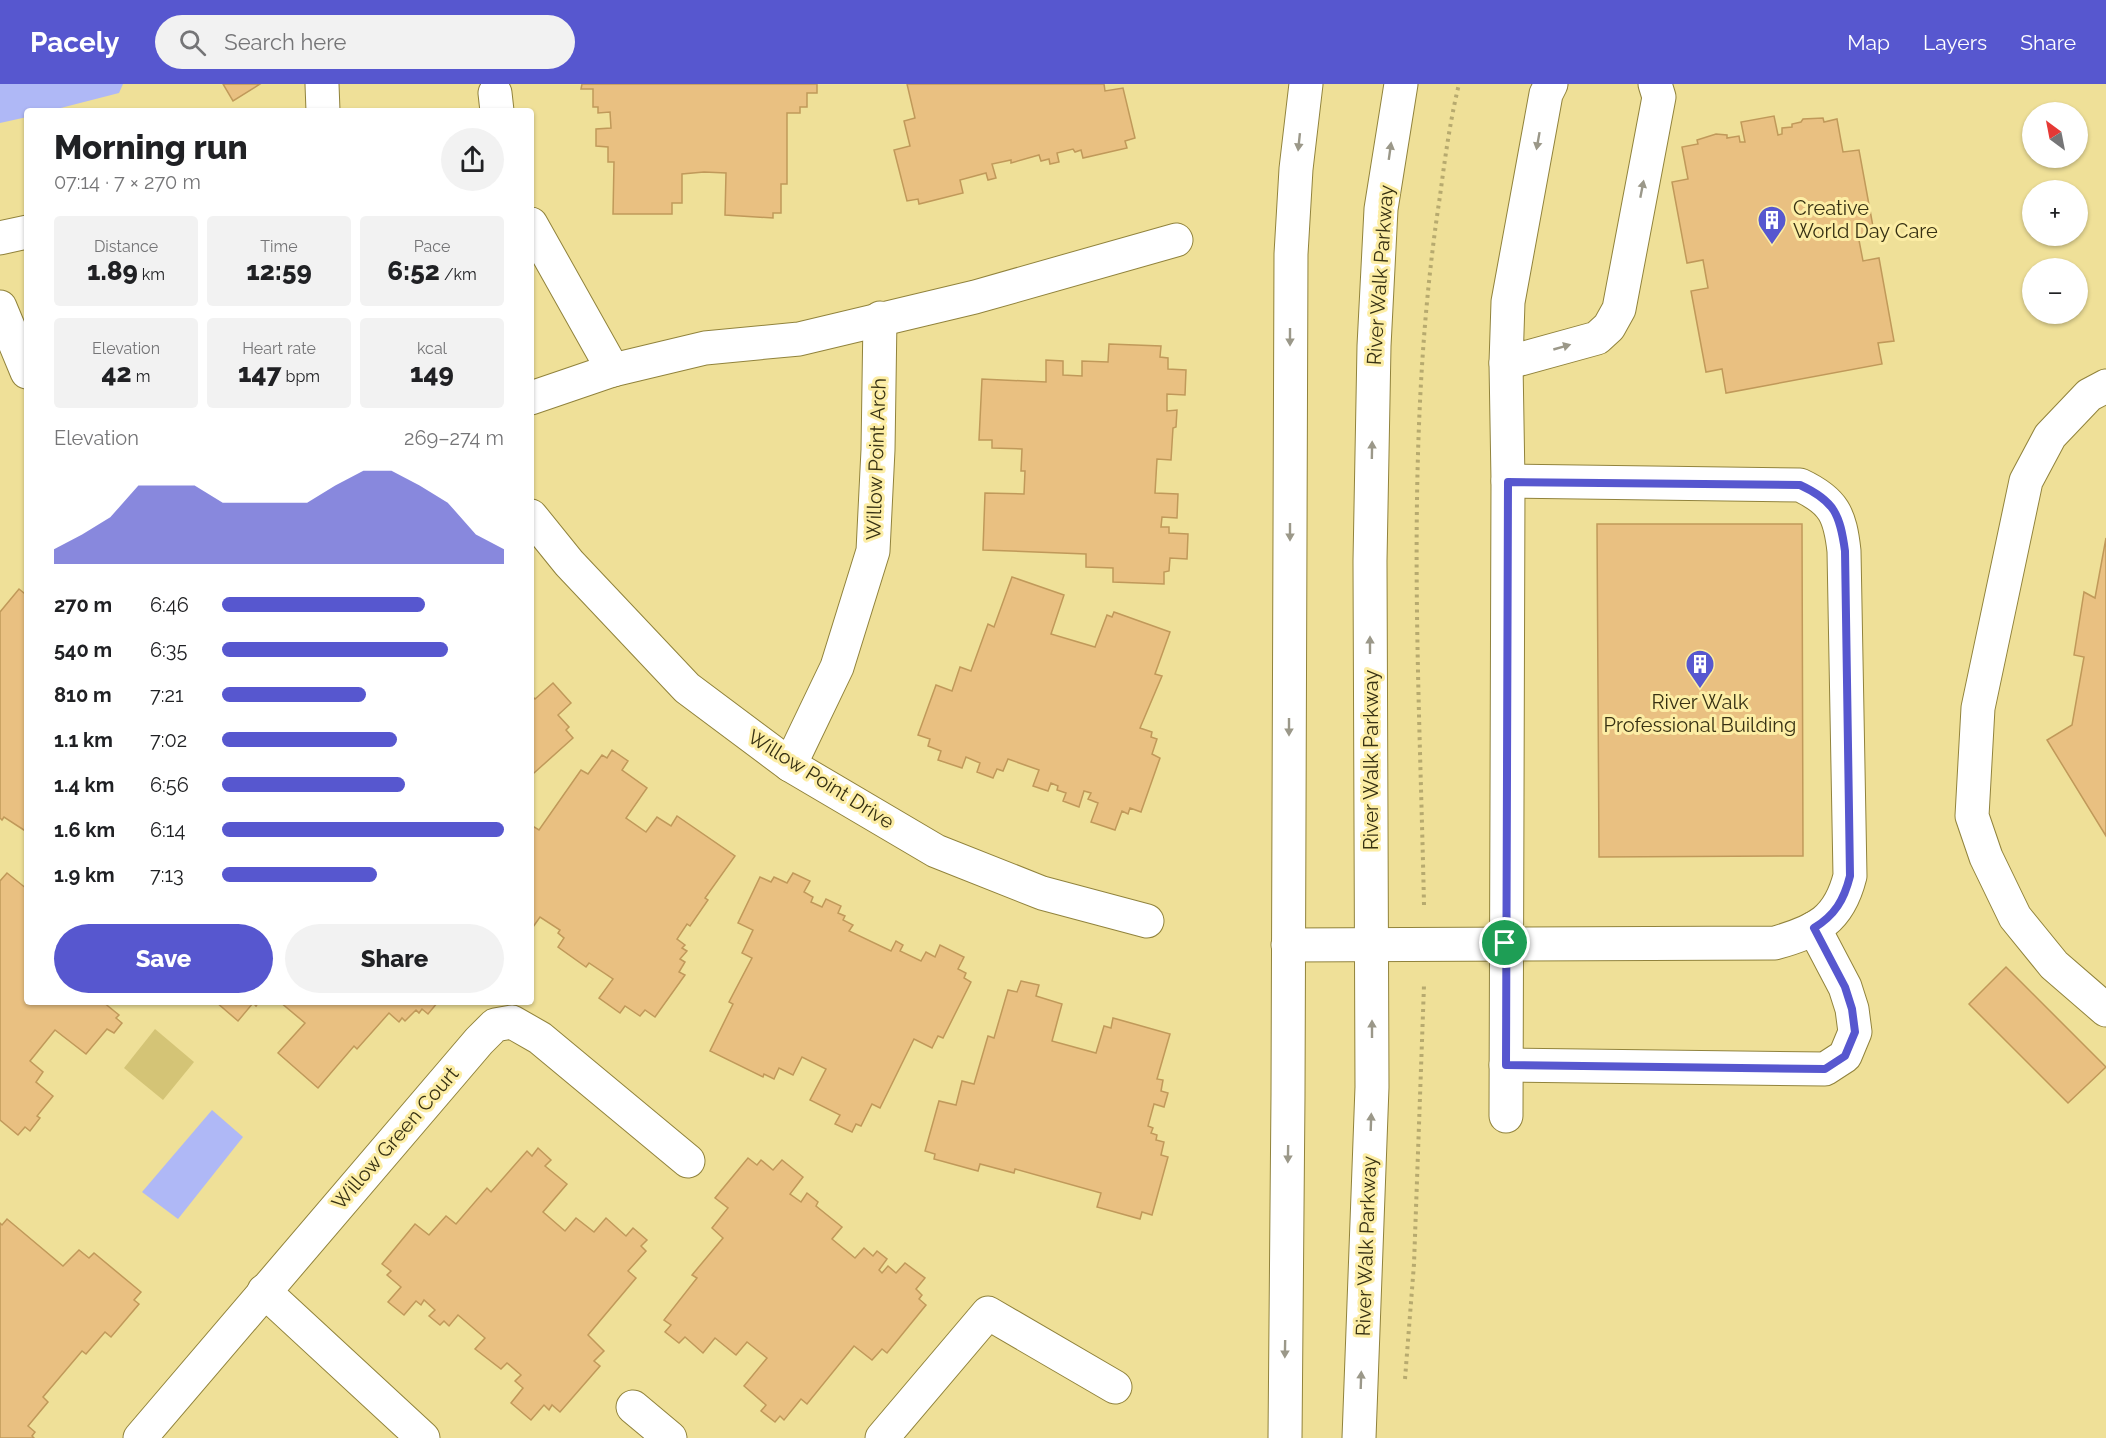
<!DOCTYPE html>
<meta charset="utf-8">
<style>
:root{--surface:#fff;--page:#f2f2f2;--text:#202124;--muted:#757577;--accent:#5757cf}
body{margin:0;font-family:Raleway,sans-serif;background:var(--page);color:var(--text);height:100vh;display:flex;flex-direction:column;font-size:22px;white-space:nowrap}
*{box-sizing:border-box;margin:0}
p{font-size:20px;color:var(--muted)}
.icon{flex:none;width:33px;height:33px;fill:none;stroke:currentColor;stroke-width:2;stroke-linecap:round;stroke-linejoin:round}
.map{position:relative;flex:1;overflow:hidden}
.side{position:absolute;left:24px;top:24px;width:510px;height:897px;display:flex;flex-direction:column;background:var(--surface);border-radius:6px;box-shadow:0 2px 4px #0004}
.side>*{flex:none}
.needle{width:39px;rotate:328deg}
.fabs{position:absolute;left:2022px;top:18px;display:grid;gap:12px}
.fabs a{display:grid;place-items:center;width:66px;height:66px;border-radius:50%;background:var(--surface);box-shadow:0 2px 4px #0004;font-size:30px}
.pin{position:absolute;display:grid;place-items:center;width:51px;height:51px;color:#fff;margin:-26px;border:3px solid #fff;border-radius:50%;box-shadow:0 2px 6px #0007}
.round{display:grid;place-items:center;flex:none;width:63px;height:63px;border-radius:32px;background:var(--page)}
.overview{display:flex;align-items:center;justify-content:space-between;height:102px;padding:0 30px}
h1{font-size:33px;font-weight:800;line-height:45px}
.figures{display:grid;grid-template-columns:repeat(3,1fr);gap:9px;height:102px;padding:6px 30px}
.figures div{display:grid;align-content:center;border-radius:6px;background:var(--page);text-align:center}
.figures b{font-size:26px;font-weight:800}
.figures small{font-size:16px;font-weight:400}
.figures p{font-size:16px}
.chart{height:168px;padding:12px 30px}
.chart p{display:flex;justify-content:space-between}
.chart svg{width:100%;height:108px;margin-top:6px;fill:var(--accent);opacity:.7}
.primary-button{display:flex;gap:12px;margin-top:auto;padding:12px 30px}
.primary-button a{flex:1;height:69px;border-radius:36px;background:var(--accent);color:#fff;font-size:24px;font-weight:800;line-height:69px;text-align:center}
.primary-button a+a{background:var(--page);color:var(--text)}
ul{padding:0 30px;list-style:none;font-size:20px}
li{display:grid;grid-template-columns:96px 72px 1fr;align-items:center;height:45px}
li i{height:15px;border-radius:8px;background:var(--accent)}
header{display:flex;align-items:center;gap:36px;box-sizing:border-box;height:84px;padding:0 30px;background:var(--accent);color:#fff}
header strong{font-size:28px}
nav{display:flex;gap:33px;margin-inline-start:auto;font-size:21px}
.search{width:420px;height:54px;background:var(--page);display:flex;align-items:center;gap:15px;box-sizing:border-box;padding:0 21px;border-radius:33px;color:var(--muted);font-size:22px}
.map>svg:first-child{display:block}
.green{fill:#d4c476}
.water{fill:#afb8f6}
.building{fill:#e9c081;stroke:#c0995a;stroke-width:1.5}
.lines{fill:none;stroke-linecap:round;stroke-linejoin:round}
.minor-casing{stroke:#91833c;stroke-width:35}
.path{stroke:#b7aa6f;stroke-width:4;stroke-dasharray:3 4.5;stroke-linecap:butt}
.minor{stroke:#fff;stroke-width:33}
.oneway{fill:#9b9889}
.route-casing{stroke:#fff;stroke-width:12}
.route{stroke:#5757cf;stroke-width:8}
.labels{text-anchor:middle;stroke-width:6;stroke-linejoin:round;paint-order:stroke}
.poi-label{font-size:20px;fill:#373113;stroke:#fceda5;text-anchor:start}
.street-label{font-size:20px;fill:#373113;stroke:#fceda5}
</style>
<header>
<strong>Pacely</strong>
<div class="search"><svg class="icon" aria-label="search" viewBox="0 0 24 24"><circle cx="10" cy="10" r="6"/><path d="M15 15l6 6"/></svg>Search here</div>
<nav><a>Map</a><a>Layers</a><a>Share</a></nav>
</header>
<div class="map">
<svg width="2106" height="1354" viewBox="0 0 2106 1354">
<rect width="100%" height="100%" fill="#efe098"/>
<path class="green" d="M155,945L194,978L163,1016L124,984Z"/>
<g class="water">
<path d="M0,0H123L119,9L49,27H27V33L0,39Z"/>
<path d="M212,1026L243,1053L178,1135L142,1108Z"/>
</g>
<g class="building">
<path d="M223,0H260L233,17Z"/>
<path d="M582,0H817V9H807V23H800V29H787V100H781V129H773V134L725,131L726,89L704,88L682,90V119H672V130H613L614,78H608V63L596,62V45L611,44L610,28L598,29V23H593V5H581Z"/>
<path d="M907,0H1104L1105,7L1123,4L1135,54L1125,57L1127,64L1083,74L1081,66L1075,68L1073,65L1057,69L1059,78L1050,80L1049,75L1041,77L1039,71L1011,79V76L992,80L996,94L988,96L986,89L960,96L963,109L919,120L918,115L907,117L894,66L910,62L904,37L915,34Z"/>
<path d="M1774,32L1778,51L1782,50V44L1792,43V40L1801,38L1803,35L1823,34L1824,38L1837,35L1843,68L1859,66L1874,148L1858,151L1863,177L1879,174L1894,257L1878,259L1882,280L1726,309L1722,285L1706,288L1691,207L1708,204L1703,176L1687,179L1672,98L1688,95L1682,63L1698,60L1697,56L1716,50L1727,51V54L1739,52L1740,58H1745L1741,38Z"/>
<path d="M1109,260L1161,262L1160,273L1168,274V285L1186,286L1185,311L1167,310V327L1177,326L1176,343L1173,344L1171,376L1157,375L1155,409L1178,410L1177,434L1162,433L1161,443H1169V449L1188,450L1187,475L1170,474L1169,487L1164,488V500L1113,498V484L1086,483V470L983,466L985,409L1024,410L1025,387H1021L1022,365L992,364V356H979L982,295L1046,298V276L1063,277V291L1082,292V277L1108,278Z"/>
<path d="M1597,440H1802L1803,772L1599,773Z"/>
<path d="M2106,454V752L2047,656L2072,641L2084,573L2074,571L2084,508L2095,514Z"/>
<path d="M1012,493L1064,511L1051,550L1095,563L1107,531L1112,533L1114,528L1170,548L1155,590L1162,592L1140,644L1152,648L1151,653L1157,655L1152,670L1160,674L1141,728L1130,724L1128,730L1122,727L1115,746L1091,738L1098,719L1088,715L1091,709L1084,707L1079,723L1063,717L1066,709L1057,706L1058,702L1051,699L1048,707L1033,702L1039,686L1008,675L1003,687L997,685L993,694L977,688L980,679L966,673L962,684L938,676L941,667L928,662L930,655L918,651L936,601L952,607L960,583L971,587L988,540L994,543Z"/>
<path d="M19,505L24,509L27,506V748L4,733L2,736L0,734V528Z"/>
<path d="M553,599L571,619L558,631L569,643L566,646L573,654L534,689L531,685V611L535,615Z"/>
<path d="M612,666L628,677L622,686L647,704L626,734L646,748L657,733L671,742L677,732L735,772L705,814L708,816L690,842L687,840L677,855L685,861L682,864L687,867L680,875L685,878L679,888L685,891L655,933L645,926L640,932L625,922L620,929L599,914L613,895L589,879L586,883L558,863L564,854L558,849L560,846L540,833L533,843L531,842V741L539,746L581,686L588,690L602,671L607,674Z"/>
<path d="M7,789L27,805V918H103L119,931L116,934L122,939L114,949L107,945L86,970L55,946L30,977L43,988L36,998L53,1012L37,1032L40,1034L30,1047L25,1043L18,1051L0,1036V797Z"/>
<path d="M793,789L810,797L804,808L813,813L811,818L822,823L826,815L841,822L838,829L845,832L843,836L853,841L849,847L891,867L896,857L903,861L900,867L921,877L926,868L935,873L940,861L964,873L958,885L966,889L964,894L971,898L943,954L938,952L932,964L914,955L880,1024L872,1020L861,1042L856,1040L852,1048L835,1040L840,1031L810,1016L826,985L802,973L793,991L779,984L774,995L764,990L763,993L710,967L733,920L729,918L752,874L742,869L753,846L738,839L760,793L771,798L774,793L787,799Z"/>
<path d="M2006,883L2106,983L2068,1019L1969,920Z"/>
<path d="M1021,897L1039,901L1036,912L1062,920L1052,957L1096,969L1104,942L1111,944L1113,934L1170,950L1157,995L1163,996L1161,1007L1168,1009L1164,1023L1154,1020L1148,1042L1153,1044L1151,1049L1157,1051L1156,1056L1164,1058L1161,1071L1168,1073L1152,1131L1142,1128L1140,1135L1097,1123L1101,1109L1015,1085L1014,1089L980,1080L978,1087L934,1075L935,1070L925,1067L939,1017L956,1021L962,997L974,1000L988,952L994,954L1008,906L1017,908Z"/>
<path d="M216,918H259L256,922L253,919L238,937Z"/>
<path d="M280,918H438L428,930L422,925L419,929L416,926L405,937L402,934L399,938L389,929L357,965L354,962L318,1004L278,969L305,939Z"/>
<path d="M538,1064L551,1076L545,1082L567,1100L543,1128L565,1147L576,1134L594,1148L606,1134L626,1152L633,1144L647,1156L641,1162L646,1167L628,1187L636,1194L588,1251L604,1267L594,1277L600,1282L560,1328L552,1321L549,1326L544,1321L531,1336L511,1319L523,1304L515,1297L521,1291L507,1279L501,1285L475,1265L485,1254L458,1231L449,1242L444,1237L440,1241L429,1232L435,1226L424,1216L421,1221L416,1217L404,1231L388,1218L401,1203L387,1191L391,1187L382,1180L415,1140L429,1151L446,1132L456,1140L487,1104L491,1108L527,1067L532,1072Z"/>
<path d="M748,1074L757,1081L761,1076L773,1086L782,1076L803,1093L790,1110L801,1118L807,1109L818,1118L816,1122L842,1143L832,1155L855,1174L864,1164L873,1172L877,1167L887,1175L879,1186L882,1189L888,1182L896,1189L905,1179L925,1194L916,1205L922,1211L919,1215L926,1221L887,1269L882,1265L872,1276L854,1262L807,1320L801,1315L784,1336L780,1332L775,1338L761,1327L766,1321L744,1302L767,1274L747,1258L736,1271L715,1254L703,1269L685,1253L679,1259L665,1248L671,1241L664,1236L697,1194L692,1191L723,1154L712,1144L728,1124L715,1114Z"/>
<path d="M7,1135L63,1182L79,1166L89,1174L94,1169L141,1208L134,1216L139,1220L111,1253L105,1248L86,1270L82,1267L43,1313L48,1318L28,1342L35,1348L32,1352L34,1354H0V1139L2,1141Z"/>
</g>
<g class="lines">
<g class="minor-casing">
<g id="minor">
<path d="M322,0L323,27"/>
<path d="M495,9L497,27"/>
<path d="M531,140L613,286"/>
<path d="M0,154L27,148"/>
<path d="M0,223L27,288"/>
<path d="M1506,279L1597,254L1609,243L1619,225L1659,13L1655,0"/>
<path d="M2106,302L2089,311L2050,352L2026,397L1978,624L1972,732L1986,773L2015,833L2054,881L2106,926"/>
<path d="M531,314L613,286L705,264L799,255L975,213L1176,156"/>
<path d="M531,432L569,479L687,604L790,681L936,767L1042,809L1147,837"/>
<path d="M790,681L837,583L873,467L878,366L880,234"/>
<path d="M1288,861L1775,859C1817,847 1839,836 1850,792L1844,467C1840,431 1834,417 1800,401L1508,397"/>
<path d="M1506,981L1825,985L1845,972L1855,948L1852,925L1845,903L1814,844"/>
<path d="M1506,1032L1508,397L1506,279L1508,218L1546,10L1551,0"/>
<path d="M264,1207L423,1354"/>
<path d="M633,1323L670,1354"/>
<path d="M140,1354L479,957L495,941L512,938L540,954L688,1077"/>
<path d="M882,1354L988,1229L1115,1303"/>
<path d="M1285,1354L1288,1011L1291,170L1296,85L1306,0"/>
<path d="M1359,1354L1372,1003L1370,477L1374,262L1381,125L1401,0"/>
</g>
</g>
<g class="path">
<path d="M1424,821C1419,585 1404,346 1440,112C1445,74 1450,37 1459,0"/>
<path d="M1405,1295L1414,1180L1424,901"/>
</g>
<use href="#minor" class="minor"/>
</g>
<defs><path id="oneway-solid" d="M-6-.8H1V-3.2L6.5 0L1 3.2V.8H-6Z" transform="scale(1.5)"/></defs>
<g class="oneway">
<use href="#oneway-solid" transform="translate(1538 57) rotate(100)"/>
<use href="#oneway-solid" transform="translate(1299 58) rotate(96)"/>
<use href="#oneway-solid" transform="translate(1390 67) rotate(-82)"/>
<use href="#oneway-solid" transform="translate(1642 105) rotate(-79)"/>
<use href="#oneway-solid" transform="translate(1290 253) rotate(90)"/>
<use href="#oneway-solid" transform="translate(1562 263) rotate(-16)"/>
<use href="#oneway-solid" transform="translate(1372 366) rotate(-89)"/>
<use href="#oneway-solid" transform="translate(1290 448) rotate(90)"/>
<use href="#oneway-solid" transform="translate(1370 561) rotate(-90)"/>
<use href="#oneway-solid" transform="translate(1289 643) rotate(90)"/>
<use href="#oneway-solid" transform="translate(1372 945) rotate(-90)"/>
<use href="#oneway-solid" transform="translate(1371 1038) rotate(-88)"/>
<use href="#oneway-solid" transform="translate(1288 1070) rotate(91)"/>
<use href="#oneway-solid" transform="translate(1285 1265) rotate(91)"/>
<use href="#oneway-solid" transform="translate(1361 1296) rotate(-88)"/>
</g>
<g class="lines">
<g class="route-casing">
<path id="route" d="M1508,398L1800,401C1835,417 1840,431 1845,467L1850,792C1844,816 1835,831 1814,844L1845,903L1852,925L1855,948L1845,972L1825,985L1506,981Z"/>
</g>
<use href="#route" class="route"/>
</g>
<defs>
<g id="building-pin" transform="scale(1.5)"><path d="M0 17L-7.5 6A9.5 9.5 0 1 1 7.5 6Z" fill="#5757cf" stroke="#fceda5"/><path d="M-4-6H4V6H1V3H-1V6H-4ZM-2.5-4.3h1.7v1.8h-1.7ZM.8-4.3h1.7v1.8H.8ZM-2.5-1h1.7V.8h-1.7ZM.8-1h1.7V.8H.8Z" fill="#fff"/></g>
</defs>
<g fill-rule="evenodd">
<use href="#building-pin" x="1772" y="136"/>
<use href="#building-pin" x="1700" y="580"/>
</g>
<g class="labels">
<g class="poi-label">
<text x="1793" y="131">Creative<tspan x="1793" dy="23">World Day Care</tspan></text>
<text x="1700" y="625" text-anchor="middle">River Walk<tspan x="1700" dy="23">Professional Building</tspan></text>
</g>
<g class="street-label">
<text transform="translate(1380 191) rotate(-86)" y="7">River Walk Parkway</text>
<text transform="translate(876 375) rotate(-88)" y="7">Willow Point Arch</text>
<text transform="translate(1371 676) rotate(-90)" y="7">River Walk Parkway</text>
<text transform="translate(821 695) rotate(32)" y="7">Willow Point Drive</text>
<text transform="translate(395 1054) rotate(-49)" y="7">Willow Green Court</text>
<text transform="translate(1366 1162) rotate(-88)" y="7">River Walk Parkway</text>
</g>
</g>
</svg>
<div class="fabs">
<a><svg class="needle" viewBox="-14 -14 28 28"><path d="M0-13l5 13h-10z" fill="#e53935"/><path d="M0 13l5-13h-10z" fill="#757577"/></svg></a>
<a>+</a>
<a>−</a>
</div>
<div class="pin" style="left:1505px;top:859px;background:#1e9e55"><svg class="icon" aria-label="arrive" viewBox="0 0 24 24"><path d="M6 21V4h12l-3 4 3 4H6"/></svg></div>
<section class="side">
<div class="overview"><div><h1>Morning run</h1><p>07:14 · 7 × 270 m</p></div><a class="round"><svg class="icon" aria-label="share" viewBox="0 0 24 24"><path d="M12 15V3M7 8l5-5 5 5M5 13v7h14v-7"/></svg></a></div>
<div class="figures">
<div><p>Distance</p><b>1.89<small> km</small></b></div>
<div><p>Time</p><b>12:59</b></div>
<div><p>Pace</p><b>6:52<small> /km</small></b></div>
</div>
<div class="figures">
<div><p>Elevation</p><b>42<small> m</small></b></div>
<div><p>Heart rate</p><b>147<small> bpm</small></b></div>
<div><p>kcal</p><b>149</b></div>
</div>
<div class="chart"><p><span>Elevation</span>269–274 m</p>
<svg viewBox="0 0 160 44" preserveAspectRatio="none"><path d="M0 44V38L10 32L20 25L30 12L40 12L50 12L60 19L70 19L80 19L90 19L100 12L110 6L120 6L130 12L140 19L150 32L160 38V44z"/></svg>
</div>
<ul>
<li><b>270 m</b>6:46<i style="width:72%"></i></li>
<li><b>540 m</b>6:35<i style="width:80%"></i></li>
<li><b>810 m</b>7:21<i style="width:51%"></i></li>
<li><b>1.1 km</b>7:02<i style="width:62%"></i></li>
<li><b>1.4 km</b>6:56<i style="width:65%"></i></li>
<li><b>1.6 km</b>6:14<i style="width:100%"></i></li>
<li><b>1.9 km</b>7:13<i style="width:55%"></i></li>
</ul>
<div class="primary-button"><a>Save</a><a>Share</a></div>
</section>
</div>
